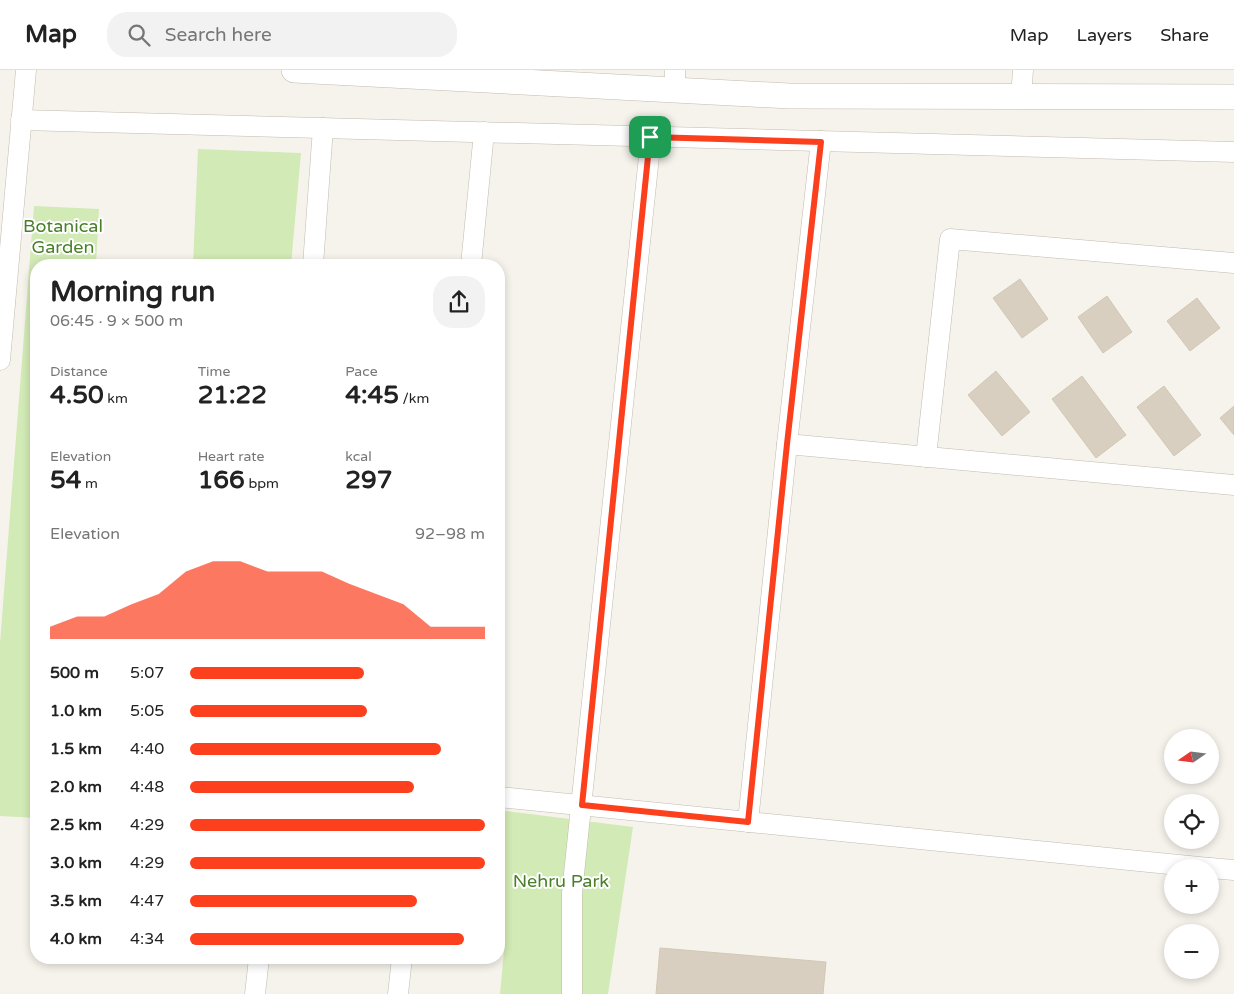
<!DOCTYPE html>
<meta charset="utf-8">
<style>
:root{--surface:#fff;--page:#f2f2f2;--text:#222;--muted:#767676;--line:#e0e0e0;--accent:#fc3f1d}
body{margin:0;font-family:"Varela Round",sans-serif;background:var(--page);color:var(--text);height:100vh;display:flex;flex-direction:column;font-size:19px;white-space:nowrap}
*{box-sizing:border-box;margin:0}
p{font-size:16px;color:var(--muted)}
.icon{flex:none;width:28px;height:28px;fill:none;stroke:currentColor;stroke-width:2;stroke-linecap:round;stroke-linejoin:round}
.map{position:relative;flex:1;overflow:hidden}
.drawer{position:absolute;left:30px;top:189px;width:475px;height:705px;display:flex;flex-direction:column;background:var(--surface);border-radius:20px;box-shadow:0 2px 8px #0003}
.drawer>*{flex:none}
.needle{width:32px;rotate:256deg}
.tools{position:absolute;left:1164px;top:659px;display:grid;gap:10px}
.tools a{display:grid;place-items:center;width:55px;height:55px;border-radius:50%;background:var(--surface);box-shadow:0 2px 8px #0003;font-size:25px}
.pin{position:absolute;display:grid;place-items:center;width:42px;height:42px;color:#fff;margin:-21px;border-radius:10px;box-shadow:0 2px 8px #0006}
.round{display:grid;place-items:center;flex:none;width:52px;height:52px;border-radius:20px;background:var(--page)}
.summary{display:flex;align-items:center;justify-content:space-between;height:85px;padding:0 20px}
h1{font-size:28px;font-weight:800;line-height:38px}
.stats{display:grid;grid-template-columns:repeat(3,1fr);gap:8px;height:85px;padding:5px 20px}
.stats div{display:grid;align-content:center}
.stats b{font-size:25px;font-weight:800}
.stats small{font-size:14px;font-weight:400}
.stats p{font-size:14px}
.chart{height:140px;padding:10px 20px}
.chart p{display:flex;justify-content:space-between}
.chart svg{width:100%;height:90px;margin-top:5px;fill:var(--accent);opacity:.7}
ul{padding:0 20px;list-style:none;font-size:16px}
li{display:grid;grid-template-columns:80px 60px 1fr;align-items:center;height:38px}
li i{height:12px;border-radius:6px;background:var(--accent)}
header{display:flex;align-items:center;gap:30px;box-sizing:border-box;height:70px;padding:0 25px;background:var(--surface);border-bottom:1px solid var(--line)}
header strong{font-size:24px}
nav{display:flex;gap:28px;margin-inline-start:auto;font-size:18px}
.search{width:350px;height:45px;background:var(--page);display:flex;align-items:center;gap:12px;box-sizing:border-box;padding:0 18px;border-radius:20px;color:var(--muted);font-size:19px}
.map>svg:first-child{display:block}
.green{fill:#d2eab5}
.building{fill:#d8cfc1;stroke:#d3c7b4}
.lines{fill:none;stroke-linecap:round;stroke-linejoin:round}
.minor-casing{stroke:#c2bbae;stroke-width:21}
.tertiary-casing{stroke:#c2bbae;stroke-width:26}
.minor{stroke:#fff;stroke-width:20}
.tertiary{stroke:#fff;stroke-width:25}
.route-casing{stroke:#fff;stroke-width:10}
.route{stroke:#fc3f1d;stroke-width:6}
.labels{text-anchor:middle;stroke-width:4;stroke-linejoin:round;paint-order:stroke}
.park-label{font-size:18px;fill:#4a7f2a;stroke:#fff}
</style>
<header>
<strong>Map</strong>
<div class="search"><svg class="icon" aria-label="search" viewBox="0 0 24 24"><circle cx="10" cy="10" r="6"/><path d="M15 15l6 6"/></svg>Search here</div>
<nav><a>Map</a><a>Layers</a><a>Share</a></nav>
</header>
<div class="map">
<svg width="1234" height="924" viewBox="0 0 1234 924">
<rect width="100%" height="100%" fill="#f6f3ec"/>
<g class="green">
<path d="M198,79L301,83L291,195H193Z"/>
<path d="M34,136L99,139L96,195H36V748L0,746V573Z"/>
<path d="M499,740L633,757L608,924H500L505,870H499Z"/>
</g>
<g class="building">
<path d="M1020,209L1048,249L1022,268L993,228Z"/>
<path d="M1107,226L1132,262L1103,283L1078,247Z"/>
<path d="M1197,228L1220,258L1190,281L1167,251Z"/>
<path d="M996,301L1030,342L1002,366L968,325Z"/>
<path d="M1082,306L1126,365L1096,388L1052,329Z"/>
<path d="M1164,316L1201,365L1174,386L1137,337Z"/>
<path d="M1234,336V365L1220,348Z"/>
<path d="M660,878L826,892L823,924H656Z"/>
</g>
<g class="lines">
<g class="minor-casing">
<g id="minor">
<path d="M675,0V20"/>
<path d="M1021,28L1023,0"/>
<path d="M21,50L1234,82"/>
<path d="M313,195L323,58"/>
<path d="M471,195L484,62"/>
<path d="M0,290L26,0"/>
<path d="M787,374L1234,415"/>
<path d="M926,387L950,169L1234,193"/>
<path d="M499,727L1209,798"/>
<path d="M748,752L787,374L821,71"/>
<path d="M1210,798L1234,800"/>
<path d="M255,924L259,888"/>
<path d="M398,924L402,888"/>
<path d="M572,924V823L651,67"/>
</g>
</g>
<g class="tertiary-casing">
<path id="tertiary" d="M294,0L789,26L1234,27"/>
</g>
<use href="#minor" class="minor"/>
<use href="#tertiary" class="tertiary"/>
</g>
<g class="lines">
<g class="route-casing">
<path id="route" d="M650,67L821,72L787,374L748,752L582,735Z"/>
</g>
<use href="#route" class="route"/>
</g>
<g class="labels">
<g class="park-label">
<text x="63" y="162">Botanical<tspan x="63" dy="21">Garden</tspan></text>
<text x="561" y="817">Nehru Park</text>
</g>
</g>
</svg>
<div class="tools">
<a><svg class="needle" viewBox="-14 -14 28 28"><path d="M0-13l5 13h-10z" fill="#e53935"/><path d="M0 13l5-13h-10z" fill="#767676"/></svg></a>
<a><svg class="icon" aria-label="locate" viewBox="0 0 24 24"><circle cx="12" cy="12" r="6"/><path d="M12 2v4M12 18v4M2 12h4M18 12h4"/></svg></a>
<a>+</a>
<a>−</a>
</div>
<div class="pin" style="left:650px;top:67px;background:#1e9e55"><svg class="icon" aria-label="arrive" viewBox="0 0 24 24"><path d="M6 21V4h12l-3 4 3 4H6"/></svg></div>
<section class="drawer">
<div class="summary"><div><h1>Morning run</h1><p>06:45 · 9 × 500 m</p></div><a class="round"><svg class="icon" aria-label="share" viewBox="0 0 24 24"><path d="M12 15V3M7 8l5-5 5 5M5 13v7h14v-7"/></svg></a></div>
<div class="stats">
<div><p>Distance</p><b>4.50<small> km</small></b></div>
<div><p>Time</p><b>21:22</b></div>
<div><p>Pace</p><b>4:45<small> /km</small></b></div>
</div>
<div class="stats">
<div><p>Elevation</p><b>54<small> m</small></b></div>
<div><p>Heart rate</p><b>166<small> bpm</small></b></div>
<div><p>kcal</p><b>297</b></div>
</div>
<div class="chart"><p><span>Elevation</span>92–98 m</p>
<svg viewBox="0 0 160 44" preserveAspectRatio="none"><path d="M0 44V38L10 33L20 33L30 27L40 22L50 11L60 6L70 6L80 11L90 11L100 11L110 17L120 22L130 27L140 38L150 38L160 38V44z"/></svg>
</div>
<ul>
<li><b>500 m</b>5:07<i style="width:59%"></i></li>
<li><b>1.0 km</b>5:05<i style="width:60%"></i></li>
<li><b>1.5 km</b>4:40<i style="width:85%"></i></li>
<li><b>2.0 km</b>4:48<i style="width:76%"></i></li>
<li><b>2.5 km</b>4:29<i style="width:100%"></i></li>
<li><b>3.0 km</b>4:29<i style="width:100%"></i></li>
<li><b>3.5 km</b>4:47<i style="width:77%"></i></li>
<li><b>4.0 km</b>4:34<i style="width:93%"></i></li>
</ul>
</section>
</div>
